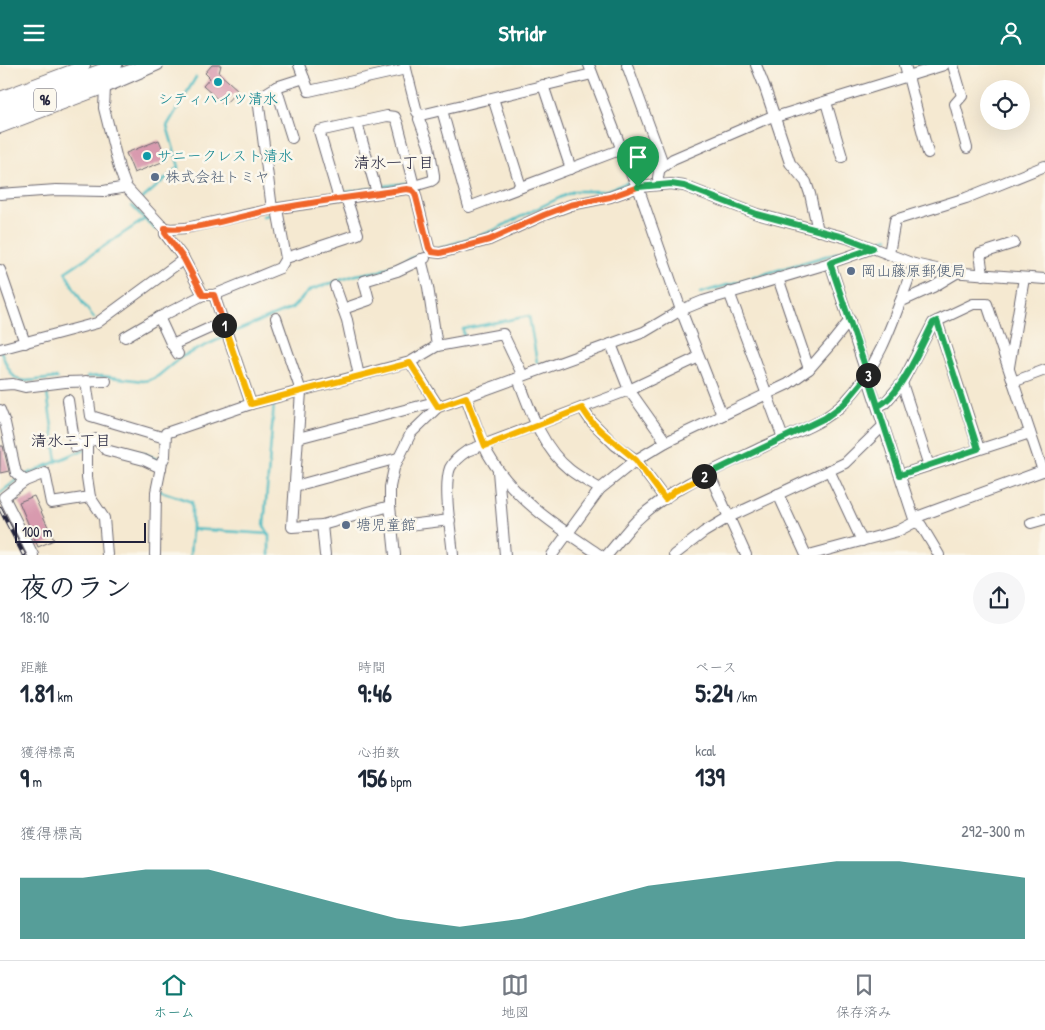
<!DOCTYPE html>
<html lang="ja">
<meta charset="utf-8">
<style>
:root{--surface:#fff;--page:#f6f6f7;--text:#1f2937;--muted:#747a83;--line:#e0e1e3;--accent:#0f766e}
body{margin:0;font-family:"Patrick Hand","Klee One",sans-serif;background:var(--page);color:var(--text);height:100vh;display:flex;flex-direction:column;font-size:19px;white-space:nowrap}
*{box-sizing:border-box;margin:0}
p{font-size:16px;color:var(--muted)}
.icon{flex:none;width:28px;height:28px;fill:none;stroke:currentColor;stroke-width:2;stroke-linecap:round;stroke-linejoin:round}
.map{position:relative;height:490px;overflow:hidden}
.panel{display:flex;flex-direction:column;background:var(--surface);flex:1}
.panel>*{flex:none}
.controls{position:absolute;left:980px;top:15px;display:grid;gap:10px}
.controls a{display:grid;place-items:center;width:50px;height:50px;border-radius:50%;background:var(--surface);box-shadow:0 5px 20px #0002;font-size:25px}
.scale{position:absolute;left:15px;bottom:12px;width:131px;box-sizing:border-box;padding-left:5px;border:2px solid #22223b;border-top:0;font-size:14px;line-height:18px;white-space:nowrap;color:#22223b;-webkit-text-stroke:4px #fbf7ec;paint-order:stroke}
.pin{position:absolute;display:grid;place-items:center;width:42px;height:42px;color:#fff;margin:-51px -21px;border-radius:50% 50% 50% 0;rotate:-45deg;box-shadow:0 0 5px #0007}
.pin .icon{rotate:45deg}
.km{position:absolute;width:25px;height:25px;margin:-12px;border-radius:50%;background:#222;color:#fff;font-size:14px;line-height:25px;text-align:center}
.round{display:grid;place-items:center;flex:none;width:52px;height:52px;border-radius:26px;background:var(--page)}
.overview{display:flex;align-items:center;justify-content:space-between;height:85px;padding:0 20px}
h1{font-size:28px;font-weight:700;line-height:38px}
.figures{display:grid;grid-template-columns:repeat(3,1fr);gap:8px;height:85px;padding:5px 20px}
.figures div{display:grid;align-content:center}
.figures b{font-size:25px;font-weight:700}
.figures small{font-size:14px;font-weight:400}
.figures p{font-size:14px}
.chart{height:140px;padding:10px 20px}
.chart p{display:flex;justify-content:space-between}
.chart svg{width:100%;height:90px;margin-top:5px;fill:var(--accent);opacity:.7}
header{display:flex;justify-content:space-between;align-items:center;height:65px;padding:0 20px;background:var(--accent);color:#fff;font-size:22px;font-weight:700}
.menu{display:flex;justify-content:space-around;align-items:center;height:70px;border-top:1px solid var(--line);background:var(--surface);font-size:14px;color:var(--muted)}
.menu a{display:grid;justify-items:center;gap:2px}
.menu .on{color:var(--accent)}
.map>svg:first-child{display:block}
.lines{fill:none;stroke-linecap:round;stroke-linejoin:round}
.stream{stroke:#4dbcc3;stroke-width:2.5}
.building{fill:#d89aae}
.minor-casing{stroke:#6c6870;stroke-width:12}
.major-casing{stroke:#6c6870;stroke-width:14}
.minor{stroke:#fff;stroke-width:10}
.major{stroke:#fff;stroke-width:12}
.rail-casing{stroke:#22223b;stroke-width:4.5}
.rail{stroke:#fbf7ec;stroke-width:2.5;stroke-dasharray:8;stroke-linecap:butt}
.split-1-casing{stroke:#fff;stroke-width:10}
.split-2-casing{stroke:#fff;stroke-width:10}
.split-3-casing{stroke:#fff;stroke-width:10}
.split-4-casing{stroke:#fff;stroke-width:10}
.split-1{stroke:#f0652b;stroke-width:6}
.split-2{stroke:#f5b400;stroke-width:6}
.split-3{stroke:#22a559;stroke-width:6}
.split-4{stroke:#22a559;stroke-width:6}
.culture-dot{fill:#0f9aa8;stroke:#fbf7ec;stroke-width:2}
.service-dot{fill:#5c6f8a;stroke:#fbf7ec;stroke-width:2}
.labels{text-anchor:middle;stroke-width:5;stroke-linejoin:round;paint-order:stroke}
.shield{fill:#fbf7ec;stroke:#636270;stroke-width:1}
.shield-label{font-size:14px;font-weight:bold;fill:#22223b}
.culture-label{font-size:15px;fill:#0d838f;stroke:#fbf7ec}
.service-label{font-size:15px;fill:#4e5e75;stroke:#fbf7ec;text-anchor:start}
.neighbourhood-label{font-size:16px;fill:#22223b;stroke:#fbf7ec}
</style>
<header><svg class="icon" aria-label="menu" viewBox="0 0 24 24"><path d="M4 6h16M4 12h16M4 18h16"/></svg>Stridr<svg class="icon" aria-label="person" viewBox="0 0 24 24"><circle cx="12" cy="8" r="4"/><path d="M4 21q1-7 8-7t8 7"/></svg></header>
<div class="map">
<svg width="1045" height="490" viewBox="0 0 1045 490">
<rect width="100%" height="100%" fill="#fbf7ec"/>
<filter id="ink" filterUnits="userSpaceOnUse"><feTurbulence type="fractalNoise" baseFrequency=".02" numOctaves="2"/><feDisplacementMap in="SourceGraphic" scale="10" xChannelSelector="R" yChannelSelector="G"/><feConvolveMatrix kernelMatrix="1 2 1 2 8 2 1 2 1" color-interpolation-filters="sRGB"/></filter>
<filter id="wash" filterUnits="userSpaceOnUse"><feTurbulence type="fractalNoise" baseFrequency=".0096" numOctaves="4" result="noise"/><feDisplacementMap in="SourceGraphic" scale="20" xChannelSelector="R" yChannelSelector="G"/><feGaussianBlur stdDeviation="1.12" result="paint"/><feColorMatrix in="noise" values="0 0 0 0 0 0 0 0 0 0 0 0 0 0 0 0 0 1.4 0 .05"/><feComposite in="paint" operator="in"/></filter>
<g filter="url(#wash)">
<rect width="100%" height="100%" fill="#f5e9d1"/>
<g class="lines">
<g class="stream">
<path d="M631,95L636,108L634,111"/>
<path d="M379,122L405,118"/>
<path d="M340,128L374,123"/>
<path d="M141,135L179,102L167,61L196,12"/>
<path d="M288,137L334,129"/>
<path d="M132,141L155,164"/>
<path d="M263,151L275,149"/>
<path d="M880,176L888,173"/>
<path d="M436,184L492,166L536,144L574,126H605L630,117L631,115"/>
<path d="M700,228L853,183"/>
<path d="M94,253L82,237L65,207L145,154"/>
<path d="M231,268L292,243L310,225L356,210L380,206L417,191"/>
<path d="M462,273L464,272L463,264L529,251L537,297"/>
<path d="M1,286C15,326 21,315 57,313"/>
<path d="M87,312L102,311L143,316L150,315L158,311L181,292L226,271"/>
<path d="M46,321L57,396"/>
<path d="M104,379C119,378 145,388 158,395"/>
<path d="M23,411L85,384"/>
<path d="M160,425V426L192,437V464L269,469V490"/>
<path d="M0,428L18,414"/>
<path d="M269,469L264,461L274,338L277,337"/>
<path d="M190,490L192,464"/>
</g>
</g>
<g id="blocks">
<g class="building">
<path d="M212,0H221L219,8L238,25L224,40L203,21L210,13L205,8Z"/>
<path d="M159,75L167,95L134,108L126,88Z"/>
<path d="M0,381H3L9,406L0,408Z"/>
<path d="M34,431L54,475L38,482L19,437Z"/>
</g>
</g>
</g>
<g filter="url(#ink)">
<use href="#blocks" fill-opacity="0" stroke="#6c6870" stroke-width="1"/>
<g class="lines">
<g class="minor-casing">
<g id="minor">
<path d="M299,0L309,26L406,4"/>
<path d="M405,0L417,47L421,50"/>
<path d="M589,0L632,111L638,122L681,245L722,350"/>
<path d="M627,0L661,93L658,113L659,120"/>
<path d="M756,0L764,20L790,98L806,117L810,129L818,166"/>
<path d="M905,0L928,88"/>
<path d="M953,0L962,31L955,39L967,83"/>
<path d="M102,9L105,23L104,43L119,103L126,122L160,159L165,163L170,164L186,163L272,144L407,124L412,125L415,127L429,183L432,187L440,188L489,175L544,150L571,140L610,132L638,122L671,119L684,121L757,149L847,173L914,199L950,207L1045,214"/>
<path d="M543,20L571,104"/>
<path d="M276,22L292,73"/>
<path d="M0,32L85,0"/>
<path d="M493,33L521,122"/>
<path d="M826,37L842,92"/>
<path d="M442,45L469,142L622,84"/>
<path d="M775,52L944,0"/>
<path d="M357,58L377,128"/>
<path d="M0,63L105,23L158,0"/>
<path d="M660,104L673,94L775,50"/>
<path d="M412,125L414,121L431,116L434,114V110L429,81L419,54L421,50L592,9"/>
<path d="M0,129L56,125L104,126L126,122"/>
<path d="M339,134L319,66L387,51L395,52L398,59L414,121"/>
<path d="M272,144L258,33L276,22L304,13"/>
<path d="M277,144L286,193"/>
<path d="M165,163V169L184,194L203,230H214L280,203L286,193L358,169L346,133"/>
<path d="M889,189L895,155L966,133L1045,101"/>
<path d="M830,198L915,457L921,460L939,490"/>
<path d="M0,205L25,278"/>
<path d="M983,210L980,189L1014,178"/>
<path d="M778,213L809,304"/>
<path d="M335,221L347,255L359,311"/>
<path d="M729,227L783,373"/>
<path d="M214,230L251,339"/>
<path d="M900,237L933,222L958,207"/>
<path d="M343,244L369,235L364,216L397,206L425,193"/>
<path d="M159,252L171,278L178,289"/>
<path d="M276,253L301,326L292,462L322,460L390,441"/>
<path d="M937,256L979,384"/>
<path d="M125,272L156,254L203,230"/>
<path d="M611,279L629,325L666,377"/>
<path d="M172,280L223,257"/>
<path d="M437,281L503,269L523,311"/>
<path d="M0,284L97,258L184,194"/>
<path d="M410,297L438,341"/>
<path d="M1009,302L1024,213"/>
<path d="M518,313C530,345 542,383 570,405C579,412 590,418 600,424"/>
<path d="M86,316L91,351L165,373"/>
<path d="M1013,317L1045,305"/>
<path d="M902,318L929,401"/>
<path d="M0,320L13,319L25,322L65,317L106,316"/>
<path d="M466,332C473,351 479,371 488,389C514,435 558,462 600,490"/>
<path d="M68,335L75,382L96,374L106,385L144,395L161,403"/>
<path d="M878,341L885,338L902,318L933,258L973,239H987L1043,406"/>
<path d="M582,343L591,356L615,380L636,395L665,434"/>
<path d="M0,345L5,358L16,408L25,416"/>
<path d="M298,373L435,337"/>
<path d="M87,378V412L90,432L104,453L107,490"/>
<path d="M829,405L862,476"/>
<path d="M498,406L505,490"/>
<path d="M709,408L746,490"/>
<path d="M900,410L1030,368"/>
<path d="M295,421L398,393"/>
<path d="M778,429L806,490"/>
<path d="M914,453L1045,405"/>
<path d="M1031,458L1045,454"/>
<path d="M322,460L325,490"/>
<path d="M392,462L450,455"/>
<path d="M33,490L4,432L25,416L45,408L51,438L90,432"/>
<path d="M155,490L156,427L162,397L165,391L166,368L251,339L410,297L437,281L428,222L421,194"/>
<path d="M395,490L390,441V422L394,403L411,368L438,342L644,267L681,245L703,236L830,198L873,183"/>
<path d="M453,490C451,468 443,421 450,403C454,395 461,390 467,386L629,325L699,292"/>
<path d="M552,490L600,424L636,395L666,377L788,319L809,304L830,280L850,255"/>
<path d="M607,490C617,479 626,466 637,455C673,421 721,402 765,381C791,369 824,359 845,337C882,299 896,247 914,199"/>
<path d="M674,490L704,467L729,452L845,398L884,360"/>
<path d="M809,490L898,466L915,457"/>
</g>
</g>
<g class="major-casing">
<g id="major">
<path d="M0,42L116,0"/>
<path d="M0,53L103,15L149,0"/>
</g>
</g>
<use href="#minor" class="minor"/>
<use href="#major" class="major"/>
<g class="rail-casing">
<path id="rail" d="M0,443L24,490"/>
</g>
<use href="#rail" class="rail"/>
</g>
</g>
<g class="lines" filter="url(#ink)">
<g class="split-1-casing">
<path id="split-1" d="M224,260L214,230H203L184,194L165,168V163C186,168 246,150 270,145C315,136 361,131 407,124L412,125L415,128L429,183L432,187L440,188L489,175L544,150L570,140L610,132L638,122"/>
</g>
<g class="split-2-casing">
<path id="split-2" d="M224,260L251,339L410,298L438,342L466,332L485,381L582,343L591,356L601,366L636,395L665,434L675,426L704,411"/>
</g>
<g class="split-3-casing">
<path id="split-3" d="M704,411L825,353L844,339L868,310L878,341C900,332 922,279 933,258L937,256L978,384L900,410C889,377 878,343 868,310"/>
</g>
<g class="split-4-casing">
<path id="split-4" d="M638,122L671,119L684,121L757,149L847,173L873,183L830,198L868,310"/>
</g>
<use href="#split-1" class="split-1"/>
<use href="#split-2" class="split-2"/>
<use href="#split-3" class="split-3"/>
<use href="#split-4" class="split-4"/>
</g>
<g class="culture-dot">
<circle cx="218" cy="17" r="5"/>
<circle cx="147" cy="91" r="5"/>
</g>
<g class="service-dot">
<circle cx="155" cy="112" r="5"/>
<circle cx="851" cy="206" r="5"/>
<circle cx="346" cy="460" r="5"/>
</g>
<g class="labels">
<rect class="shield" x="34" y="23.5" width="22" height="23" rx="4"/>
<g class="shield-label">
<text x="45" y="40">96</text>
</g>
<g class="culture-label">
<text x="218" y="39">シティハイツ清水</text>
<text x="157" y="96" text-anchor="start">サニークレスト清水</text>
</g>
<g class="service-label">
<text x="165" y="117">株式会社トミヤ</text>
<text x="861" y="211">岡山藤原郵便局</text>
<text x="356" y="465">塘児童館</text>
</g>
<g class="neighbourhood-label">
<text x="394" y="103">清水一丁目</text>
<text x="71" y="381">清水二丁目</text>
</g>
</g>
</svg>
<div class="controls">
<a><svg class="icon" aria-label="locate" viewBox="0 0 24 24"><circle cx="12" cy="12" r="6"/><path d="M12 2v4M12 18v4M2 12h4M18 12h4"/></svg></a>
</div>
<div class="scale">100 m</div>
<div class="pin" style="left:638px;top:122px;background:#1e9e55"><svg class="icon" aria-label="arrive" viewBox="0 0 24 24"><path d="M6 21V4h12l-3 4 3 4H6"/></svg></div>
<b class="km" style="left:224px;top:260px">1</b>
<b class="km" style="left:704px;top:411px">2</b>
<b class="km" style="left:868px;top:310px">3</b>
</div>
<section class="panel">
<div class="overview"><div><h1>夜のラン</h1><p>18:10</p></div><a class="round"><svg class="icon" aria-label="share" viewBox="0 0 24 24"><path d="M12 15V3M7 8l5-5 5 5M5 13v7h14v-7"/></svg></a></div>
<div class="figures">
<div><p>距離</p><b>1.81<small> km</small></b></div>
<div><p>時間</p><b>9:46</b></div>
<div><p>ペース</p><b>5:24<small> /km</small></b></div>
</div>
<div class="figures">
<div><p>獲得標高</p><b>9<small> m</small></b></div>
<div><p>心拍数</p><b>156<small> bpm</small></b></div>
<div><p>kcal</p><b>139</b></div>
</div>
<div class="chart"><p><span>獲得標高</span>292–300 m</p>
<svg viewBox="0 0 160 44" preserveAspectRatio="none"><path d="M0 44V14L10 14L20 10L30 10L40 18L50 26L60 34L70 38L80 34L90 26L100 18L110 14L120 10L130 6L140 6L150 10L160 14V44z"/></svg>
</div>
</section>
<nav class="menu">
<a class="on"><svg class="icon" aria-label="home" viewBox="0 0 24 24"><path d="M3 11l9-7 9 7M6 9v11h12V9"/></svg>ホーム</a>
<a><svg class="icon" aria-label="map" viewBox="0 0 24 24"><path d="M3 6l6-2 6 2 6-2v14l-6 2-6-2-6 2zM9 4v14M15 6v14"/></svg>地図</a>
<a><svg class="icon" aria-label="saved" viewBox="0 0 24 24"><path d="M7 4h10v16l-5-4-5 4z"/></svg>保存済み</a>
</nav>
